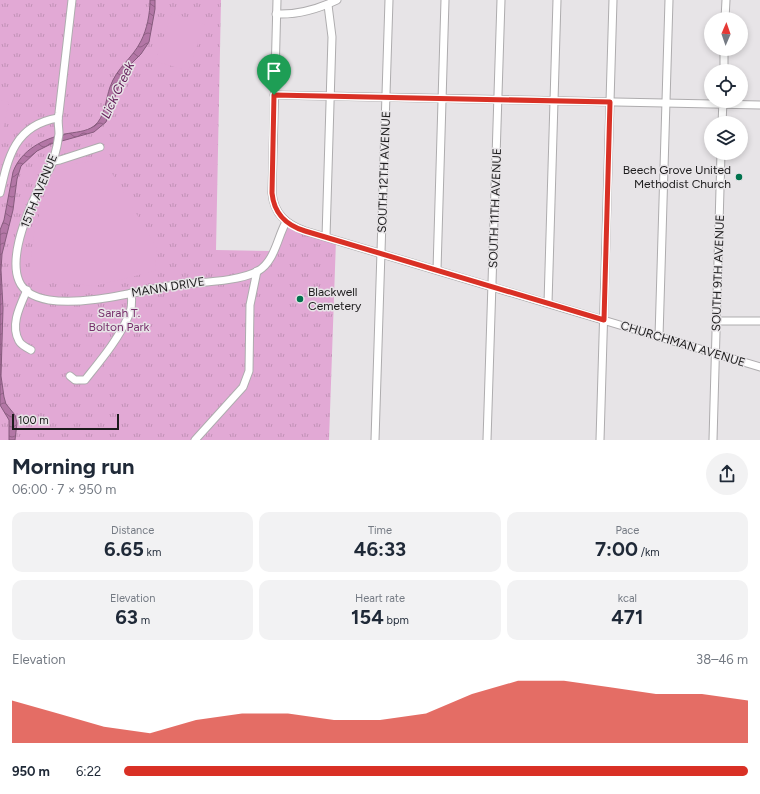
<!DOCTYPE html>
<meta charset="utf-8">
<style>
:root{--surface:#fff;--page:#f2f2f3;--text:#1f2937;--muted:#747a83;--accent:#d93025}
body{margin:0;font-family:Figtree,sans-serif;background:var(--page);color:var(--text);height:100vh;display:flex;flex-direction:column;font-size:15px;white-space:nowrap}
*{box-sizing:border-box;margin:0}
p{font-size:13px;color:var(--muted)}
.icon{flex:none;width:22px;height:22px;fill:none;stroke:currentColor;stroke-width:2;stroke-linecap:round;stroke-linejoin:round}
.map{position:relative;height:440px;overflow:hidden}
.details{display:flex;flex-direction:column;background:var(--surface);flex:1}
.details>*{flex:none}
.needle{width:26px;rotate:2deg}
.fabs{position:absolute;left:704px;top:12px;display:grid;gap:8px}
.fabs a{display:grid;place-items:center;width:44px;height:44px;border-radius:50%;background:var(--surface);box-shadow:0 2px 6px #0003;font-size:20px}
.scale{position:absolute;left:12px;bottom:10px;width:107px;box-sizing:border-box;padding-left:4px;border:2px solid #1c1b1c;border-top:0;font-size:11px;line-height:14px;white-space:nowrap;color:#1c1b1c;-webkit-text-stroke:3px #e7e4e7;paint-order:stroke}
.pin{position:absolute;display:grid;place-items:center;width:34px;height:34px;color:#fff;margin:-41px -17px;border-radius:50% 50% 50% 0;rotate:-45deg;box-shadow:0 0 4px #0007}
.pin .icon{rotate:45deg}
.round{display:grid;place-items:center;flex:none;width:42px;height:42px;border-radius:21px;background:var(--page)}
.headline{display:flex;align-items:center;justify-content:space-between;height:68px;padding:0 12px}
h1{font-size:22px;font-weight:700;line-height:30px}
.metrics{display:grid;grid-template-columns:repeat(3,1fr);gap:6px;height:68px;padding:4px 12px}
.metrics div{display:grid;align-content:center;border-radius:10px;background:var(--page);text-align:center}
.metrics b{font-size:20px;font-weight:700}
.metrics small{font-size:11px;font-weight:400}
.metrics p{font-size:11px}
.chart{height:112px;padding:8px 12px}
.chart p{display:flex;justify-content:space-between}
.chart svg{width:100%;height:72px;margin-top:4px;fill:var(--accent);opacity:.7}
ul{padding:0 12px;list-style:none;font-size:13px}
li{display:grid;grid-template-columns:64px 48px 1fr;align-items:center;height:30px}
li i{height:10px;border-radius:5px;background:var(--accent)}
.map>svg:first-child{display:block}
.grass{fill:url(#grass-tufts)}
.pitch{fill:#e2a9d5}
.water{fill:url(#water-waves);stroke:#865b7d}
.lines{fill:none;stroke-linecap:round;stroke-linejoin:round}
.minor-casing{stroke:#aeacae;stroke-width:9}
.minor{stroke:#fff;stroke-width:7}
.route-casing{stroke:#fff;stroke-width:8}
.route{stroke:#d93025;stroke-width:5}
.poi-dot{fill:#00724d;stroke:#e7e4e7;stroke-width:1.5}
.labels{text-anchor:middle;stroke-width:3;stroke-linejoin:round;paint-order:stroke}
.poi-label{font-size:12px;fill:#1c1b1c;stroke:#e7e4e7;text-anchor:end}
.street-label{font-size:12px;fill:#1c1b1c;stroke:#e7e4e7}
.park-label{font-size:12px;fill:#772f6b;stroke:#e7e4e7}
.water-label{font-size:13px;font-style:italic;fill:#631b58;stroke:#e7e4e7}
</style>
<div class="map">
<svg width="760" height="440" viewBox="0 0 760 440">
<defs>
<pattern id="grass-tufts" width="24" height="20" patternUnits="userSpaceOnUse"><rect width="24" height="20" fill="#e2a9d5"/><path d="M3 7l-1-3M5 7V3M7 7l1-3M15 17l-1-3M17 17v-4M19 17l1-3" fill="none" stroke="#c191b6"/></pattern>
<pattern id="water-waves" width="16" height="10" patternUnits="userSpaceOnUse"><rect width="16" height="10" fill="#b377a6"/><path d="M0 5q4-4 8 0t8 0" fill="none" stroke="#916186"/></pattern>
</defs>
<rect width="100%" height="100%" fill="#e7e4e7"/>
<path class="grass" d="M0,0H221L216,250L274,251L286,222L336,240L329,440H0Z"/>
<g class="pitch">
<path d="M172,13L205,24L188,71L155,61Z"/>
<path d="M0,100L9,102L3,131H0Z"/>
<path d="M104,160L157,248L155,271L94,286L32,280L29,273L35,228L52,177L69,164Z"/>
</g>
<path class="water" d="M150,0H155V9L149,42L141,54L131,64L121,80L106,122L94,132L51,144L37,151L21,166L17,179L13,210L2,254L1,270L3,308L1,376L4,397L6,404L15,415L17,423L15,440H9V420L0,405V230L4,220L13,172C21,150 43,139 65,134C75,132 86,132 94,126C105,118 106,98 110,87C117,67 132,59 141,41C147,29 150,14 150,0Z"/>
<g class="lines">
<g class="minor-casing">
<g id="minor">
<path d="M72,0L59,113C57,120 59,127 59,134C58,142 56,151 54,158C52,167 46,174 42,182C30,206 8,255 19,281C24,293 37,298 49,300C86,306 137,291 175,285C198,282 239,282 258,271C275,261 277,238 286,222"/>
<path d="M277,0L272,193C274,214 286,224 305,231L760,367"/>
<path d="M276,14C297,15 318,9 337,0"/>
<path d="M725,19L726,0"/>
<path d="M724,71V49"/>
<path d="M274,95L760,105"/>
<path d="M722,123L723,101"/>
<path d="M54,161L60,160L100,147"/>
<path d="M0,193C8,157 15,125 58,118"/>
<path d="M326,237L332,37L328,5"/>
<path d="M437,270L445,0"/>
<path d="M27,290C20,306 10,325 19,341C21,345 27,348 31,350"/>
<path d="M548,303L557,0"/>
<path d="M716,321H760"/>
<path d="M659,337L669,0"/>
<path d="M70,376L75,380H85C100,361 118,340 128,317C132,310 132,300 131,293"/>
<path d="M195,440L243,387L249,371L250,305L257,271"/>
<path d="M375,440L389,0"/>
<path d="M487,440L501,0"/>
<path d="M600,440L613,0"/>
<path d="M713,440L721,153"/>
</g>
</g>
<use href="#minor" class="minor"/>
</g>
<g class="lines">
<g class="route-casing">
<path id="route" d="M274,95L610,102L604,320L305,231C286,225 274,214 272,193Z"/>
</g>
<use href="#route" class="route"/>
</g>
<g class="poi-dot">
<circle cx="739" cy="177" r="4"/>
<circle cx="300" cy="299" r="4"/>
</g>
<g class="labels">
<g class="poi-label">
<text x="731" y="174">Beech Grove United<tspan x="731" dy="14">Methodist Church</tspan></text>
<text x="308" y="296" text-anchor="start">Blackwell<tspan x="308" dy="14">Cemetery</tspan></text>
</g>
<g class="street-label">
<text transform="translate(384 172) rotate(-88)" y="4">SOUTH 12TH AVENUE</text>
<text transform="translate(39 191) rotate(-68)" y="4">15TH AVENUE</text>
<text transform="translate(495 208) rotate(-88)" y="4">SOUTH 11TH AVENUE</text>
<text transform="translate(718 273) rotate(-88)" y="4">SOUTH 9TH AVENUE</text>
<text transform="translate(168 287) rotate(-9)" y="4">MANN DRIVE</text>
<text transform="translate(683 344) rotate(17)" y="4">CHURCHMAN AVENUE</text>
</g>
<g class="park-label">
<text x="119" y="317">Sarah T.<tspan x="119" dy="14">Bolton Park</tspan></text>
</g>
<g class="water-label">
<text transform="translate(117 90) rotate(-65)" y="5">Lick Creek</text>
</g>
</g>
</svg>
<div class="fabs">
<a><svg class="needle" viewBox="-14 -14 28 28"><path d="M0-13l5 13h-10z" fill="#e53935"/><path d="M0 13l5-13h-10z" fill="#747a83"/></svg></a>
<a><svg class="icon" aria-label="locate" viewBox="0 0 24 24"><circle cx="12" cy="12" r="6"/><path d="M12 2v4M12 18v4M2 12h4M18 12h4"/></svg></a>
<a><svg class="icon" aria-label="layers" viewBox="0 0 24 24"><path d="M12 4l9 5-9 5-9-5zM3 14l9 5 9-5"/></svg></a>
</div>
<div class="scale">100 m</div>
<div class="pin" style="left:274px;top:95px;background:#1e9e55"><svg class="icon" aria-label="arrive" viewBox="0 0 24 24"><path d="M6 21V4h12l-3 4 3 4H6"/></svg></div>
</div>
<section class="details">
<div class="headline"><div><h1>Morning run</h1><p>06:00 · 7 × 950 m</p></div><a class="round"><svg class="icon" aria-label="share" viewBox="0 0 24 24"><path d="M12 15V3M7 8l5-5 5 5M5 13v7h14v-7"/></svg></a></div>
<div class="metrics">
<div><p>Distance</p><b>6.65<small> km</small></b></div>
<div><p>Time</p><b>46:33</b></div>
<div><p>Pace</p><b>7:00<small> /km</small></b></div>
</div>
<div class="metrics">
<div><p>Elevation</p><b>63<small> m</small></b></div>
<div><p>Heart rate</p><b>154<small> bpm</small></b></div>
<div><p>kcal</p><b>471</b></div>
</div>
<div class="chart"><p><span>Elevation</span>38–46 m</p>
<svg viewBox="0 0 160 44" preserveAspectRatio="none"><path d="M0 44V18L10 26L20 34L30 38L40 30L50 26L60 26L70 30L80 30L90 26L100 14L110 6L120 6L130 10L140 14L150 14L160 18V44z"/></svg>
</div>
<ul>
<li><b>950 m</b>6:22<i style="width:100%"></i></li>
</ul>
</section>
